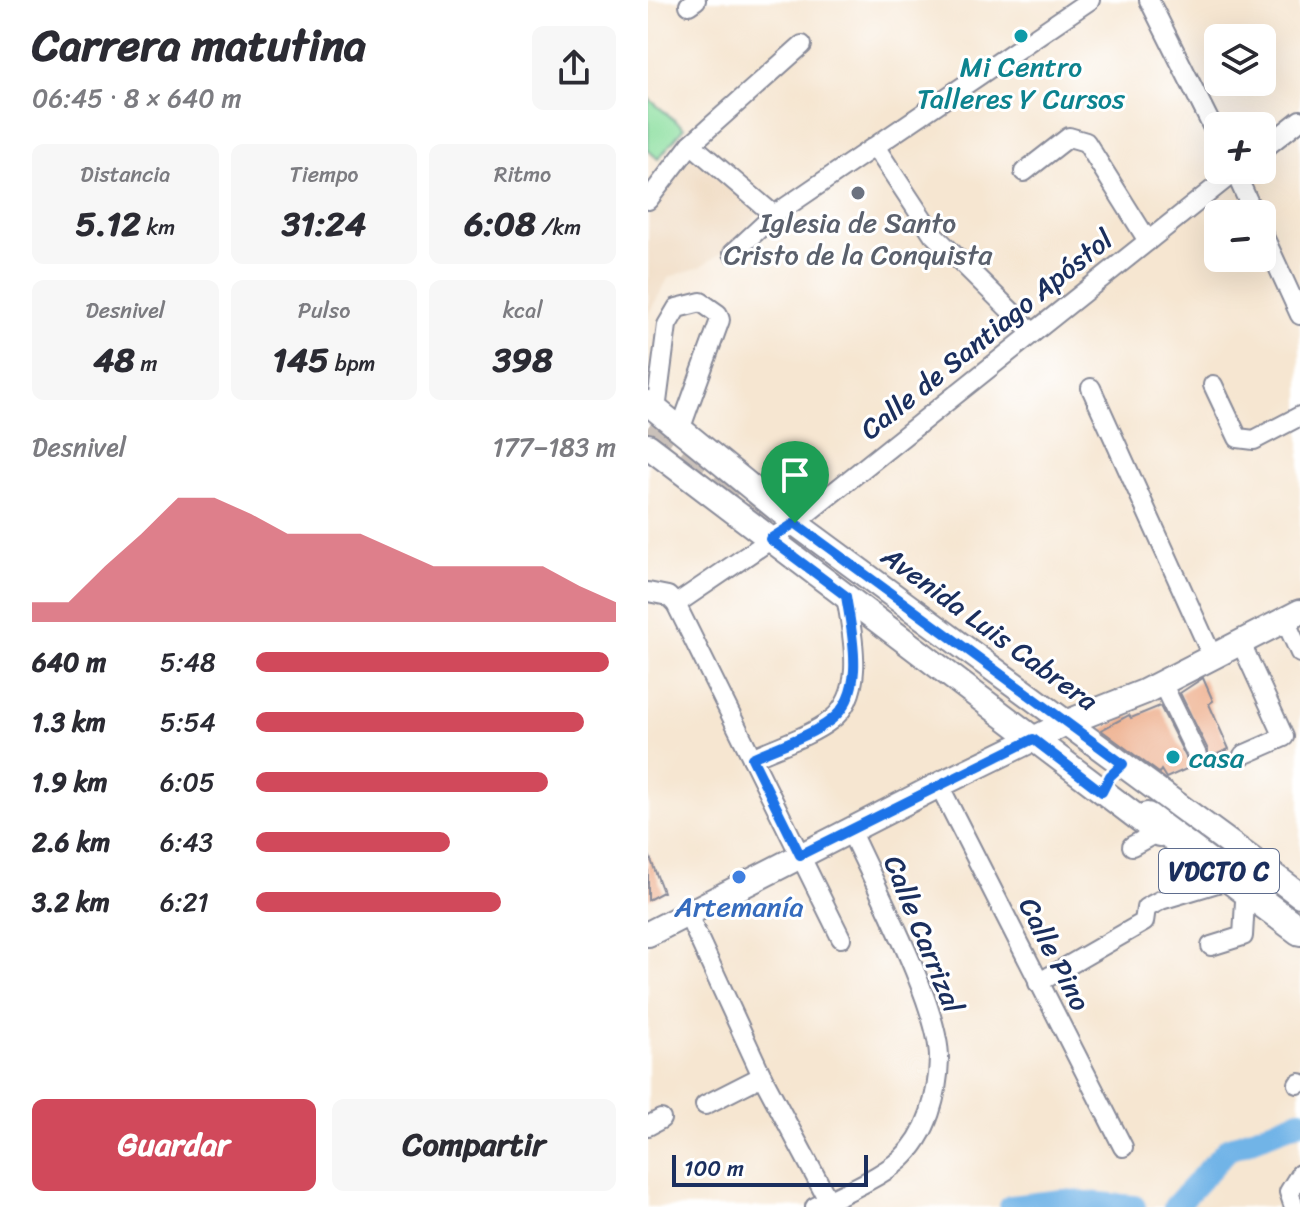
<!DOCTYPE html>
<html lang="es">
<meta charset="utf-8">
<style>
:root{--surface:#fff;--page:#f7f7f7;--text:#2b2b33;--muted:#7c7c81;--accent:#d1495b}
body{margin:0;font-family:Sriracha,sans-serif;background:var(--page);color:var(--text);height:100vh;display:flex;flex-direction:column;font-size:30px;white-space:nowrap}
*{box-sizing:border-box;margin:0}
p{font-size:26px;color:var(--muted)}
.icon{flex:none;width:44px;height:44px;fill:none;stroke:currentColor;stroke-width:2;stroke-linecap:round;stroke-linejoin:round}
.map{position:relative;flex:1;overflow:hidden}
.side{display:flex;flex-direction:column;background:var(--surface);width:648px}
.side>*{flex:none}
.controls{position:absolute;left:556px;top:24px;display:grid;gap:16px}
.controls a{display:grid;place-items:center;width:72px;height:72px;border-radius:12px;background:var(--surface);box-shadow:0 8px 32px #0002;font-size:40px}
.scale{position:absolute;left:24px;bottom:20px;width:196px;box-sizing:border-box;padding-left:8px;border:4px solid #1b2f5e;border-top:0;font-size:22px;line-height:28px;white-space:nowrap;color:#1b2f5e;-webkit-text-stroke:6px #fff;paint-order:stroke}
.pin{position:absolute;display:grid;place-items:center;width:68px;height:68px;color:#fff;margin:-82px -34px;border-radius:50% 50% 50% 0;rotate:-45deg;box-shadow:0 0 8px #0007}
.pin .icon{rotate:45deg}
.round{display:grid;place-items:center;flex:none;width:84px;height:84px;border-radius:12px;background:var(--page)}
.summary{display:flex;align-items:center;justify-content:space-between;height:136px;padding:0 32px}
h1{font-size:44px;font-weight:700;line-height:60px}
.metrics{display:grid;grid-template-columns:repeat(3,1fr);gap:12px;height:136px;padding:8px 32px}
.metrics div{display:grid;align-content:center;border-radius:12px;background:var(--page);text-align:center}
.metrics b{font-size:34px;font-weight:700}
.metrics small{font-size:22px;font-weight:400}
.metrics p{font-size:22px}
.chart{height:224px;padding:16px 32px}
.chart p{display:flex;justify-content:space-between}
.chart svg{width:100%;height:144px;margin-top:8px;fill:var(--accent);opacity:.7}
.button{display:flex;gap:16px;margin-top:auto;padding:16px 32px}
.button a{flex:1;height:92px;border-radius:12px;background:var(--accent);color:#fff;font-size:32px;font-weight:700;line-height:92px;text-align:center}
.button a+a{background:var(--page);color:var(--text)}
ul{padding:0 32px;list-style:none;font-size:26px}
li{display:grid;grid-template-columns:128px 96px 1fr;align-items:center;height:60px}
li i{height:20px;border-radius:10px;background:var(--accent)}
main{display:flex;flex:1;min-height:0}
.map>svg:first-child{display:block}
.built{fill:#eed7bb}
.green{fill:#8ddfa0;stroke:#54877f;stroke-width:2}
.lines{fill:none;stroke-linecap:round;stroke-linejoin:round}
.river{stroke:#71b4e7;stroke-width:24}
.building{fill:#edac88}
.highway-tunnel{stroke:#cac1ba;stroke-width:28;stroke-dasharray:28 14;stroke-linecap:butt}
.minor-casing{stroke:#888a98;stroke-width:22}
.major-casing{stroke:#888a98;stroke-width:28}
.highway-casing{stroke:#888a98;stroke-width:32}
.minor{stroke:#fff;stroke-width:18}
.major{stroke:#fff;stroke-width:24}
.highway{stroke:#fff;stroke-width:28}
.route-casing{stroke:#fff;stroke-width:16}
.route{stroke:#1a73e8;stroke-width:10}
.culture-dot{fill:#0f9aa8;stroke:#fff;stroke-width:3}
.worship-dot{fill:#6b7280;stroke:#fff;stroke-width:3}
.shop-dot{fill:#3f7fe0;stroke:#fff;stroke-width:3}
.labels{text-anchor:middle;stroke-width:6;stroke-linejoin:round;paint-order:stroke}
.shield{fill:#fff;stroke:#5f6d8e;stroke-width:2}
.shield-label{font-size:26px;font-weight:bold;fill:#1b2f5e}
.culture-label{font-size:28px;fill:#0d838f;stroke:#fff}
.worship-label{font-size:28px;fill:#5b616d;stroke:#fff}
.street-label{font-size:28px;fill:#1b2f5e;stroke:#fff}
.shop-label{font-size:28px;fill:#366cbe;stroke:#fff}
</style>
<main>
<section class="side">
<div class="summary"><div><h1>Carrera matutina</h1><p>06:45 · 8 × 640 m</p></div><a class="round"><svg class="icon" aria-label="share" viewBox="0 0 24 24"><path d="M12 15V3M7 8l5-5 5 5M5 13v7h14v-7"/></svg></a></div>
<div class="metrics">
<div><p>Distancia</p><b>5.12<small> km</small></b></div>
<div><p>Tiempo</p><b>31:24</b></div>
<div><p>Ritmo</p><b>6:08<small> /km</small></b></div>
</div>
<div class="metrics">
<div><p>Desnivel</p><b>48<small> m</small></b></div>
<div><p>Pulso</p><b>145<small> bpm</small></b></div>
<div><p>kcal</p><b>398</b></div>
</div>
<div class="chart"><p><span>Desnivel</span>177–183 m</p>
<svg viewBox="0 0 160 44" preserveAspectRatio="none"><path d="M0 44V38L10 38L20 27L30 17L40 6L50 6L60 11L70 17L80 17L90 17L100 22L110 27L120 27L130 27L140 27L150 33L160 38V44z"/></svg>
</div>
<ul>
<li><b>640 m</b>5:48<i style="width:98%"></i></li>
<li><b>1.3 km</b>5:54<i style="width:91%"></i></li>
<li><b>1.9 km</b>6:05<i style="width:81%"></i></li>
<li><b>2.6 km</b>6:43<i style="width:54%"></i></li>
<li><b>3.2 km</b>6:21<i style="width:68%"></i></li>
</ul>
<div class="button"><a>Guardar</a><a>Compartir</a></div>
</section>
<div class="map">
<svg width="652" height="1207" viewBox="0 0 652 1207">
<rect width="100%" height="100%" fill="#fff"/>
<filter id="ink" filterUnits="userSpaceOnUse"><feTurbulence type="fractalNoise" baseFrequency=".0125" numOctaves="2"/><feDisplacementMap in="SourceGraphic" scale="16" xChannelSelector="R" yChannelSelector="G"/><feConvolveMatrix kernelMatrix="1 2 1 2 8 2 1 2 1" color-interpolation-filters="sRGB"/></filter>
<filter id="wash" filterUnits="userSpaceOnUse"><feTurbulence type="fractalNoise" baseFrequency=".006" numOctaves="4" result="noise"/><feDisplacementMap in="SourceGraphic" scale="32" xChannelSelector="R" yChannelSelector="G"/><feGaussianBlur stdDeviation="1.8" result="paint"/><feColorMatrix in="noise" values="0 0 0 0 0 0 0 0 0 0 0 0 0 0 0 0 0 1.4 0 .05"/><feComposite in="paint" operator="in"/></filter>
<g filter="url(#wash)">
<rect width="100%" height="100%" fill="#f6e6d1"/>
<path class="built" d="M44,155L112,212L81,248L52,267L21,277L0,314V213Z"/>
<path class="green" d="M0,98L36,128L10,159L0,150Z"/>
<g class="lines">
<g class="river">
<path d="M363,1207L414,1201L486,1207"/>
<path d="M527,1207L580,1149L652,1121"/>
</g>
</g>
<g id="blocks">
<g class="building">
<path d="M555,678L565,701L561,704L581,749L560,758V750L532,693Z"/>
<path d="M512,706L543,767L518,778L513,770L511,773L453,730L481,715L483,718Z"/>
<path d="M0,852L15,892L0,900Z"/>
</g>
</g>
</g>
<g filter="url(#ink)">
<use href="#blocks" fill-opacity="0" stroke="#888a98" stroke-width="2"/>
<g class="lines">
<path class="highway-tunnel" d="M0,427L150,539"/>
<g class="minor-casing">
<g id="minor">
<path d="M501,0L570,138"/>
<path d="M41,5L48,0"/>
<path d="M43,144L126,215"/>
<path d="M228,148L285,234L384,332"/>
<path d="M614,150L652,120"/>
<path d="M586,170L606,214"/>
<path d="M376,172L421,137L438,142L500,241"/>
<path d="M0,200L43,144L154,45"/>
<path d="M614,232L652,315"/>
<path d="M85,253L126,215L442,0"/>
<path d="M565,385L590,438L606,440L652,416"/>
<path d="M443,388L565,658"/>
<path d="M8,410L19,325L29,308L53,302L70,314L72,320L32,430"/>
<path d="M0,592L20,596L28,604L193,938"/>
<path d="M28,604L147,523L589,170"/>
<path d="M637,620L652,653"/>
<path d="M593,643L636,737L595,755"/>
<path d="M514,683L549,755"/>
<path d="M104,758C129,746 161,737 183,720C219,693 204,634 198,596"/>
<path d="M291,785L475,1147"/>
<path d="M484,846L508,833"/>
<path d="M39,913L114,1076L180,1200"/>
<path d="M563,946L595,936L597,901"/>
<path d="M390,983L496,922L498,908L513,900L573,882"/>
<path d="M650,1084L652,1083"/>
<path d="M57,1105L114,1076"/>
<path d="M0,1126L13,1119"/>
<path d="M167,1207C192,1195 233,1177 253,1159C280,1134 290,1095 291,1059C292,1008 225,881 202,830"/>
<path d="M646,1207L641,1192L652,1174"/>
</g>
</g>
<g class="major-casing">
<g id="major">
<path d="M0,403L147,523L652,895"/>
<path d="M0,446L511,834"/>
<path d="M0,934L291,785L420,722L496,692L652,612"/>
</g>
</g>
<g class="highway-casing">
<path id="highway" d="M499,817L652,931"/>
</g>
<use href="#minor" class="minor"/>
<use href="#major" class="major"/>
<use href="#highway" class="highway"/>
</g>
</g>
<g class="lines" filter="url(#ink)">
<g class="route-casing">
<path id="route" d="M147,523L475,764L462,776L454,792L385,739L152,855L104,758C129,746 161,737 183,720C219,693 204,634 198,596L122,539Z"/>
</g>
<use href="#route" class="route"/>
</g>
<g class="culture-dot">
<circle cx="373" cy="36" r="8"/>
<circle cx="525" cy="757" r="8"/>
</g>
<circle class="worship-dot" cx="210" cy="193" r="8"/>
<circle class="shop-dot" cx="91" cy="877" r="8"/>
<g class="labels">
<rect class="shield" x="511" y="849" width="120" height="44" rx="6"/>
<g class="shield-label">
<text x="571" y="880">VDCTO C</text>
</g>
<g class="culture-label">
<text x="373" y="76">Mi Centro<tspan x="373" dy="32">Talleres Y Cursos</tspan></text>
<text x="541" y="767" text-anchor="start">casa</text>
</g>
<g class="worship-label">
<text x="210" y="232">Iglesia de Santo<tspan x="210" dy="32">Cristo de la Conquista</tspan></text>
</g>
<g class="street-label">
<text transform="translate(338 334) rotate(-39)" y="10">Calle de Santiago Apóstol</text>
<text transform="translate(342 628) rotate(36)" y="10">Avenida Luis Cabrera</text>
<text transform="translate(276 934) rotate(68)" y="10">Calle Carrizal</text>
<text transform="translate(407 954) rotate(63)" y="10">Calle Pino</text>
</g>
<g class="shop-label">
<text x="91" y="916">Artemanía</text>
</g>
</g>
</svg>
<div class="controls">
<a><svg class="icon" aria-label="layers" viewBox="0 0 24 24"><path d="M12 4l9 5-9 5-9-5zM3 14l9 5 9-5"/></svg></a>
<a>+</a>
<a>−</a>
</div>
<div class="scale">100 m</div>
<div class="pin" style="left:147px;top:523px;background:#1e9e55"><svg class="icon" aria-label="arrive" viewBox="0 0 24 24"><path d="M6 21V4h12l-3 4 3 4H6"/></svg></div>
</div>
</main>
